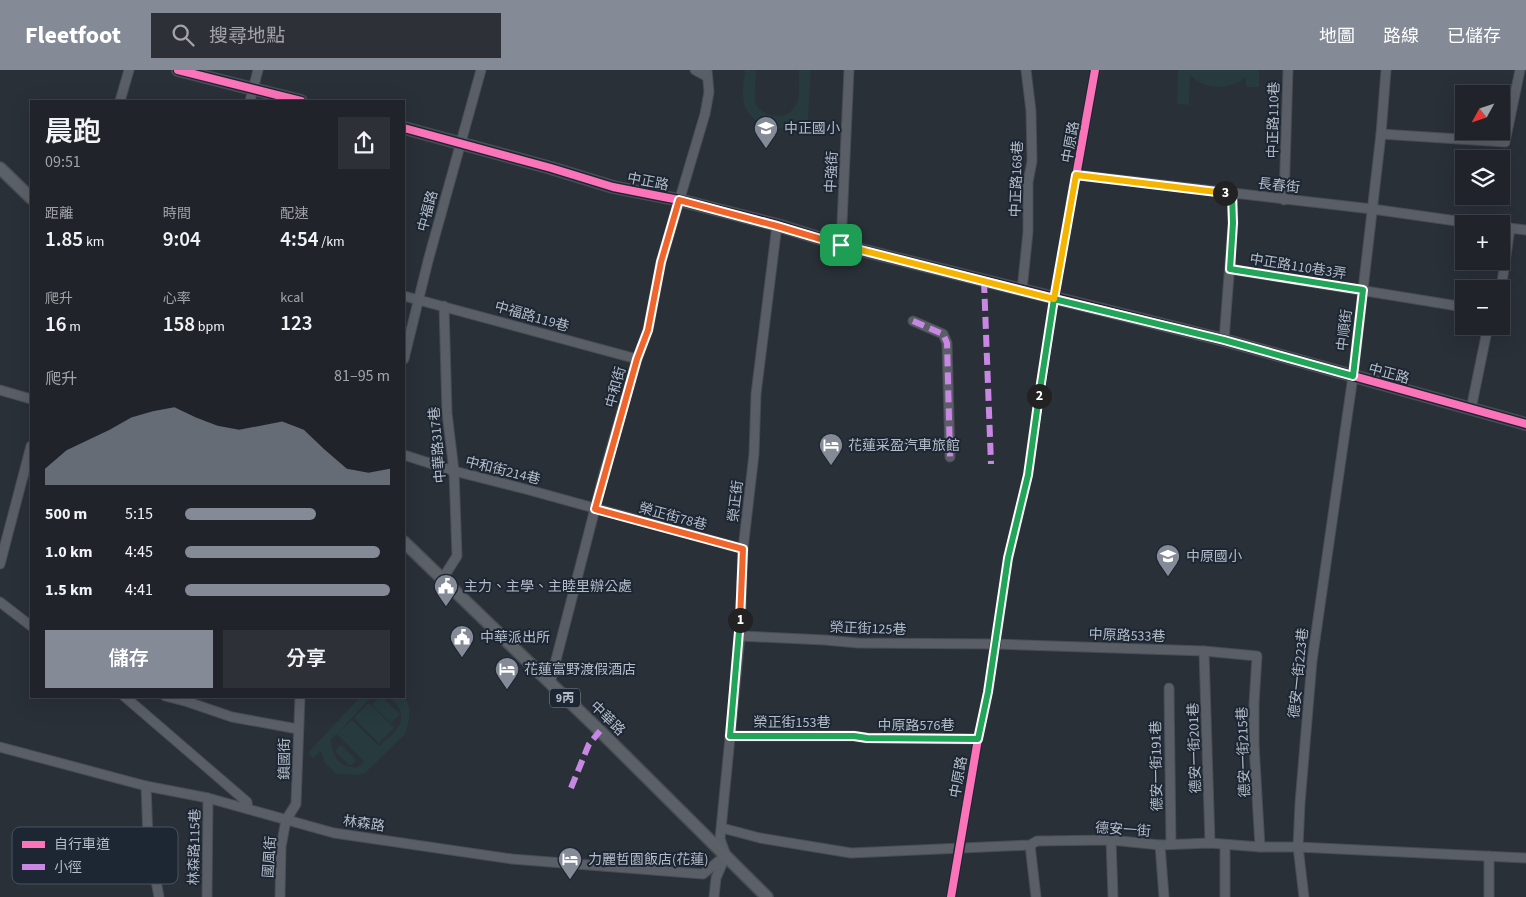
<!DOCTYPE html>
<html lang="zh-TW">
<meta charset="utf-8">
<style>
:root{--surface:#20242a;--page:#2d3036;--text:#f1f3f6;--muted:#a2a4a8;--line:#3d4147;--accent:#848b96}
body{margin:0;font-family:"Source Sans 3","Noto Sans TC",sans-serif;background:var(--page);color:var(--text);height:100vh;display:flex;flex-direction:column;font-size:19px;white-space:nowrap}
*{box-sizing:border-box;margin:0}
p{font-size:16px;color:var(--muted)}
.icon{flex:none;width:28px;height:28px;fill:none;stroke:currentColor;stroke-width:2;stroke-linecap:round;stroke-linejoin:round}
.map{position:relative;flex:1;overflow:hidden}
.details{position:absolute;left:30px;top:30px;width:375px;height:598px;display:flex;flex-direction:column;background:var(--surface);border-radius:0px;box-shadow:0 5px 20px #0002,0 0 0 1px var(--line)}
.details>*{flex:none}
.needle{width:32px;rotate:230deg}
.tools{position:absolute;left:1455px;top:15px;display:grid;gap:10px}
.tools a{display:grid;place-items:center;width:55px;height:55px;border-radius:0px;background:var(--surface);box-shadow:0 5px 20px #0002,0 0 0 1px var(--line);font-size:25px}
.pin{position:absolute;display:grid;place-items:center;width:42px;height:42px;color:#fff;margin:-21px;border-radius:10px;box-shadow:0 2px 8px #0006}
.km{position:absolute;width:25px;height:25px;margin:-12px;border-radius:50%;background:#222;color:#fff;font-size:14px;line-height:25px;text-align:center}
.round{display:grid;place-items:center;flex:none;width:52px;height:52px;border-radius:0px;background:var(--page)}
.overview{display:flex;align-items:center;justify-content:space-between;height:85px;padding:0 15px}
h1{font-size:28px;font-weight:600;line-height:38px}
.stats{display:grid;grid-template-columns:repeat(3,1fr);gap:8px;height:85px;padding:5px 15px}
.stats div{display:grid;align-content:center}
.stats b{font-size:21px;font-weight:600}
.stats small{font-size:14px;font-weight:400}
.stats p{font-size:14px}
.chart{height:140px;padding:10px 15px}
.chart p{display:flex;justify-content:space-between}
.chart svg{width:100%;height:90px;margin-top:5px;fill:var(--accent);opacity:.7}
.primary-button{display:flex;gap:10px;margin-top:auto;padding:10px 15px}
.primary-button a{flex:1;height:58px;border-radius:0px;background:var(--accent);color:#fff;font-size:20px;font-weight:600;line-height:58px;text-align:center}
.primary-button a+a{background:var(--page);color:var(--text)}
ul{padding:0 15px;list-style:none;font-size:16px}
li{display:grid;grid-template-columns:80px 60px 1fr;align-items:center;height:38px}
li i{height:12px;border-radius:6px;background:var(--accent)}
header{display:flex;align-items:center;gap:30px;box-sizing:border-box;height:70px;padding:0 25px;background:var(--accent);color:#fff}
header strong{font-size:24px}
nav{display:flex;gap:28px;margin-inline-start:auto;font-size:18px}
.search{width:350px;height:45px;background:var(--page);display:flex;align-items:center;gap:12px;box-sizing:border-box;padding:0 18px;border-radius:0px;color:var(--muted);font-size:19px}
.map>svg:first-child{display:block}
.green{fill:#273a3e;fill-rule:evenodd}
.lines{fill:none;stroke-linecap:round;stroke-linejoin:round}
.minor-casing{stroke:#484c53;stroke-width:11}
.major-casing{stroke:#484c55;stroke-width:14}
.minor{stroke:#5a5e66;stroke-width:9}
.major{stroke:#5c6168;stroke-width:11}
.quiet{stroke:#c787e3;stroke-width:6;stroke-dasharray:12 6;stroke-linecap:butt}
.cycleway-casing{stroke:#1d2633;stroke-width:11}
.cycleway{stroke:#fb73b8;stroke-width:8}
.split-1-casing{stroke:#fff;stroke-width:10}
.split-2-casing{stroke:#fff;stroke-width:10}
.split-3-casing{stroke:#fff;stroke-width:10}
.split-4-casing{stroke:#fff;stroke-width:10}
.split-1{stroke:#f0652b;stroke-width:6}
.split-2{stroke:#22a559;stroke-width:6}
.split-3{stroke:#22a559;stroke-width:6}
.split-4{stroke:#f5b400;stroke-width:6}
.labels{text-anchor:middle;stroke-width:4;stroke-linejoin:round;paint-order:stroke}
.shield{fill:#1d2633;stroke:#878f9c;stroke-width:1}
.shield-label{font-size:12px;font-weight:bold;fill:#b4bcc9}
.street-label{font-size:14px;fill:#b4bcc9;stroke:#1d2633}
.poi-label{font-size:14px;fill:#b4bcc9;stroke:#1d2633;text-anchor:start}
.key{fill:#1d2633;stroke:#4a5360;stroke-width:1}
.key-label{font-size:14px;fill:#b4bcc9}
</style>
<header>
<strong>Fleetfoot</strong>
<div class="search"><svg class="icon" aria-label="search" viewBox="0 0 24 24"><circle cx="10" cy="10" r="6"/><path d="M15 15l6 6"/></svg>搜尋地點</div>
<nav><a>地圖</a><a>路線</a><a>已儲存</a></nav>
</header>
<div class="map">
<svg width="1526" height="827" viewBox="0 0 1526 827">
<rect width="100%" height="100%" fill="#2a3038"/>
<g class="green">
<path d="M745,0H756C756,10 754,22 755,32C756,36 759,38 762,41C774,49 788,48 796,35C800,29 799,8 799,0H811L807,63H797V50C794,52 791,55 787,57C772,63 750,51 745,36C741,26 744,10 745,0Z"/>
<path d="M1178,0H1259V17H1246V7C1228,20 1207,21 1190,5L1189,35L1177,34Z"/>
<path d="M361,626H376L370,628L339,662L352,650L379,676C385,670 395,663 399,656C405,643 398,631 385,626H403C413,637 410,651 405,664L365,703L359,705L336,704L325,693L321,681L313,688L308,683ZM337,664L364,691L358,697C340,699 331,686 331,669Z"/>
<path d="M381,626L400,644L391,653L372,635Z"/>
<path d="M369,633L394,658L379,673L354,648Z"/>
<path d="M341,675L356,690L350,696L335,681Z"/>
</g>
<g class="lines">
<g class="minor-casing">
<g id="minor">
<path d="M695,0L706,6"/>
<path d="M120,31L129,0"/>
<path d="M250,31L258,0"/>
<path d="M1381,64L1505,72L1520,0"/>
<path d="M1077,105L1372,139L1478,154"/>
<path d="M1284,130L1288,0"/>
<path d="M1501,157L1526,160"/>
<path d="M841,175L849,0"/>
<path d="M1230,199L1464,237"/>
<path d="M1501,219L1510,158"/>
<path d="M1022,220L1028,162V112L1032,91L1031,41L1026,0"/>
<path d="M404,226L637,289"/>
<path d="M913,251L943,264L947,273L950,387"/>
<path d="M1224,270L1233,153L1232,124"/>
<path d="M404,289L428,191L481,0"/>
<path d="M0,320L31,329"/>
<path d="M1471,339L1488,256"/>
<path d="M404,385L454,401L529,420L743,479"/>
<path d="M0,494L31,376"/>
<path d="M443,508L457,486L454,401L447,343L444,236"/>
<path d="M0,532L31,556"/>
<path d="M740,566L825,570L858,573L996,574L1204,581L1257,586L1254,634V674L1260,777"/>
<path d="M1204,581L1210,773"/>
<path d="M550,613L605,400L637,289L648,260L661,192L705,44L709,22L707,0"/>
<path d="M1169,618L1171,774"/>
<path d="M124,626L247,732L248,739"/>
<path d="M165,626L188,632L232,647L298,659"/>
<path d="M730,666H854L867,668L978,669"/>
<path d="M0,677L146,716L208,728L334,763L512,789L703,804L726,785"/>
<path d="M146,716L148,768L159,827"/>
<path d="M722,758L760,768L851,783L1030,775L1037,771L1111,770L1160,775L1210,773L1260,777H1298L1526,788"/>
<path d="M1111,770L1113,827"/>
<path d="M1030,775L1036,827"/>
<path d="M1160,775L1164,827"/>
<path d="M207,827L208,728"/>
<path d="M280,827L281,777L286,750L296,734L300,626"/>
<path d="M714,827L716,808L726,785L720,769L740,566L743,479L754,384L756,324L777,155"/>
<path d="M951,827L978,669L988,622L1008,488L1028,405L1054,229L1095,0"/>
<path d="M1225,827V775"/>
<path d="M1304,827L1298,777L1300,733L1312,591L1353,306L1381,64L1386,0"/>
<path d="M1489,827V786"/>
</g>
</g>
<g class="major-casing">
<g id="major">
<path d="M178,0L301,31"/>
<path d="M404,58L551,98L613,117L679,130L777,155L841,175L1224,270L1526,354"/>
<path d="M0,98L31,128"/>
<path d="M404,472L600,661L767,827"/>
</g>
</g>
<use href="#minor" class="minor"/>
<use href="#major" class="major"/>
<g class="quiet">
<path d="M984,211L991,394"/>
<path d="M913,251L943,264L947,273L950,387"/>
<path d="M571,718L589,674L600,661"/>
</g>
<g class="cycleway-casing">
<g id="cycleway">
<path d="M178,0L301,31"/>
<path d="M404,58L551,98L613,117L679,130L777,155L841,175L1224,270L1526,354"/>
<path d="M951,827L978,669L988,622L1008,488L1028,405L1054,229L1095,0"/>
</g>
</g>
<use href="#cycleway" class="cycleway"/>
</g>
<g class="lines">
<g class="split-1-casing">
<path id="split-1" d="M740,550L743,479L595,439L637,289L648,260L661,192L679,130L777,156L841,175"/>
</g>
<g class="split-2-casing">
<path id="split-2" d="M740,550L730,666H854L867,668L978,669L988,622L1008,488L1028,405L1039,326"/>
</g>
<g class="split-3-casing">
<path id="split-3" d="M1039,326L1054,229L1224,270L1353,306L1363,220L1230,199L1233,153L1232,124L1225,123"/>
</g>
<g class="split-4-casing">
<path id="split-4" d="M841,175L1054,229L1076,105L1225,123"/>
</g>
<use href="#split-1" class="split-1"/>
<use href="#split-2" class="split-2"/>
<use href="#split-3" class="split-3"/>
<use href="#split-4" class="split-4"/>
</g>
<defs>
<g id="school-pin" transform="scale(1.25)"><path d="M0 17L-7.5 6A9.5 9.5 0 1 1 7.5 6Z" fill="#848b96" stroke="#1d2633"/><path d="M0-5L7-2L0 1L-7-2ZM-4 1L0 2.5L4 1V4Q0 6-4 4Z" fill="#fff"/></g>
<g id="hotel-pin" transform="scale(1.25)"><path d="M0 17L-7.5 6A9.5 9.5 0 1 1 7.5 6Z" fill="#848b96" stroke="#1d2633"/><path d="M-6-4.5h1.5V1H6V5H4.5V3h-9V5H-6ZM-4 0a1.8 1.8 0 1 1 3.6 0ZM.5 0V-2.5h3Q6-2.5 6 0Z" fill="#fff"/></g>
<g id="civic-pin" transform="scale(1.25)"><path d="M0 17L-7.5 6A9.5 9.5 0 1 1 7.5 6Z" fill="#848b96" stroke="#1d2633"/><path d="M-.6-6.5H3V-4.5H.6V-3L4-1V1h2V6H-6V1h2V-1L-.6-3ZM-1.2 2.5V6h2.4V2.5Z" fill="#fff"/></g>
</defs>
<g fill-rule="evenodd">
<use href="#school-pin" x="766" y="58"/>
<use href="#hotel-pin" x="831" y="375"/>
<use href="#school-pin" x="1168" y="486"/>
<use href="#civic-pin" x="446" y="516"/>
<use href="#civic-pin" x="462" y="567"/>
<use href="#hotel-pin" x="507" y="599"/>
<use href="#hotel-pin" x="570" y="789"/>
</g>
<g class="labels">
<rect class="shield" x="550" y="618.5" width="30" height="19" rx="4"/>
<g class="shield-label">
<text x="565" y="632">9丙</text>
</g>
<g class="street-label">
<text transform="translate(1273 50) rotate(-89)" y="5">中正路110巷</text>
<text transform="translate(1070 72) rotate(-80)" y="5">中原路</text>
<text transform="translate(831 102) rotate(-87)" y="5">中強街</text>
<text transform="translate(1016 109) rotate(-88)" y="5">中正路168巷</text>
<text transform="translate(648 111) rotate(11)" y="5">中正路</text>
<text transform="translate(1279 115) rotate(6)" y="5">長春街</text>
<text transform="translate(427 141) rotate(-75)" y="5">中福路</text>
<text transform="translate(1298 196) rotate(9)" y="5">中正路110巷3弄</text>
<text transform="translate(532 246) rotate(16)" y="5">中福路119巷</text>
<text transform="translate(1344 260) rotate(-83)" y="5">中順街</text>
<text transform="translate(1389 303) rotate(15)" y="5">中正路</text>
<text transform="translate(615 317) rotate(-75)" y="5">中和街</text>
<text transform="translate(437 375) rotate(-95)" y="5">中華路317巷</text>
<text transform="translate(503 400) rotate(14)" y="5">中和街214巷</text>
<text transform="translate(735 431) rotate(-83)" y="5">榮正街</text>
<text transform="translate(673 446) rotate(15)" y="5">榮正街78巷</text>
<text transform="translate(868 558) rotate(2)" y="5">榮正街125巷</text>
<text transform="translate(1127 565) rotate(2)" y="5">中原路533巷</text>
<text transform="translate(1298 603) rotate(-84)" y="5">德安一街223巷</text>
<text transform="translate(608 648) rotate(44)" y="5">中華路</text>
<text x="792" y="657">榮正街153巷</text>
<text x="916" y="660">中原路576巷</text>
<text transform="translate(1194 678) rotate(-92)" y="5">德安一街201巷</text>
<text transform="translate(1243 682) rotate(-92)" y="5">德安一街215巷</text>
<text transform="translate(284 689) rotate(-89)" y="5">鎮國街</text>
<text transform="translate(1156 696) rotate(-91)" y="5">德安一街191巷</text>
<text transform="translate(958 707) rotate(-80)" y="5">中原路</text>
<text transform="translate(364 753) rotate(8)" y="5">林森路</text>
<text transform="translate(1123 759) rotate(4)" y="5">德安一街</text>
<text transform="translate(194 777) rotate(-89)" y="5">林森路115巷</text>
<text transform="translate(269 787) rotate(-86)" y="5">國風街</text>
</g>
<g class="poi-label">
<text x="784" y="63">中正國小</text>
<text x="848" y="380">花蓮采盈汽車旅館</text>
<text x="1186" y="491">中原國小</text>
<text x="464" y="521">主力、主學、主睦里辦公處</text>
<text x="480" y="572">中華派出所</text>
<text x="524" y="604">花蓮富野渡假酒店</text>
<text x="588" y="794">力麗哲園飯店(花蓮)</text>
</g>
</g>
<rect x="12" y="757" width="166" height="57" rx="8" class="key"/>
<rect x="22" y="771" width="23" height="7" fill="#fb73b8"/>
<rect x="22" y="794" width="23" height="6" fill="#c787e3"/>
<g class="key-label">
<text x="54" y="779">自行車道</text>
<text x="54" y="802">小徑</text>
</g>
</svg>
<div class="tools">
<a><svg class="needle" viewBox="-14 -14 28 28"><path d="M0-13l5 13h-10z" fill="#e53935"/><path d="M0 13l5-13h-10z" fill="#a2a4a8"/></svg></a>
<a><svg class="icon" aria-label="layers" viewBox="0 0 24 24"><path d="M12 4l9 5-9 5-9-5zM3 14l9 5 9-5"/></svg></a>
<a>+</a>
<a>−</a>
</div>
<div class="pin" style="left:841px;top:175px;background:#1e9e55"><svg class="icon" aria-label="arrive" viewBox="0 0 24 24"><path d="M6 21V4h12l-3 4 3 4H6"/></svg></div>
<b class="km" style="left:740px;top:550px">1</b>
<b class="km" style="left:1039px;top:326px">2</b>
<b class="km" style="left:1225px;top:123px">3</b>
<section class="details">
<div class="overview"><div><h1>晨跑</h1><p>09:51</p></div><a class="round"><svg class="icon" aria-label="share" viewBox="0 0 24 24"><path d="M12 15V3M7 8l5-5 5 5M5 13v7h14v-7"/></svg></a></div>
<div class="stats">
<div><p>距離</p><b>1.85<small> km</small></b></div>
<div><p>時間</p><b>9:04</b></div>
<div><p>配速</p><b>4:54<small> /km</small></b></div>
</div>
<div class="stats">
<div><p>爬升</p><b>16<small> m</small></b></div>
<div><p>心率</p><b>158<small> bpm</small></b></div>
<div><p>kcal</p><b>123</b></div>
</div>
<div class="chart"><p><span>爬升</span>81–95 m</p>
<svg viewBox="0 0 160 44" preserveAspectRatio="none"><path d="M0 44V36L10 27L20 22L30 17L40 11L50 8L60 6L70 11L80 15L90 17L100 15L110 13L120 17L130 27L140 36L150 38L160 36V44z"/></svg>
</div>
<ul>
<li><b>500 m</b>5:15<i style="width:64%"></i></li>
<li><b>1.0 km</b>4:45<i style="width:95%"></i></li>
<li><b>1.5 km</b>4:41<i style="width:100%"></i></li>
</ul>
<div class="primary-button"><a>儲存</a><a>分享</a></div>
</section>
</div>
